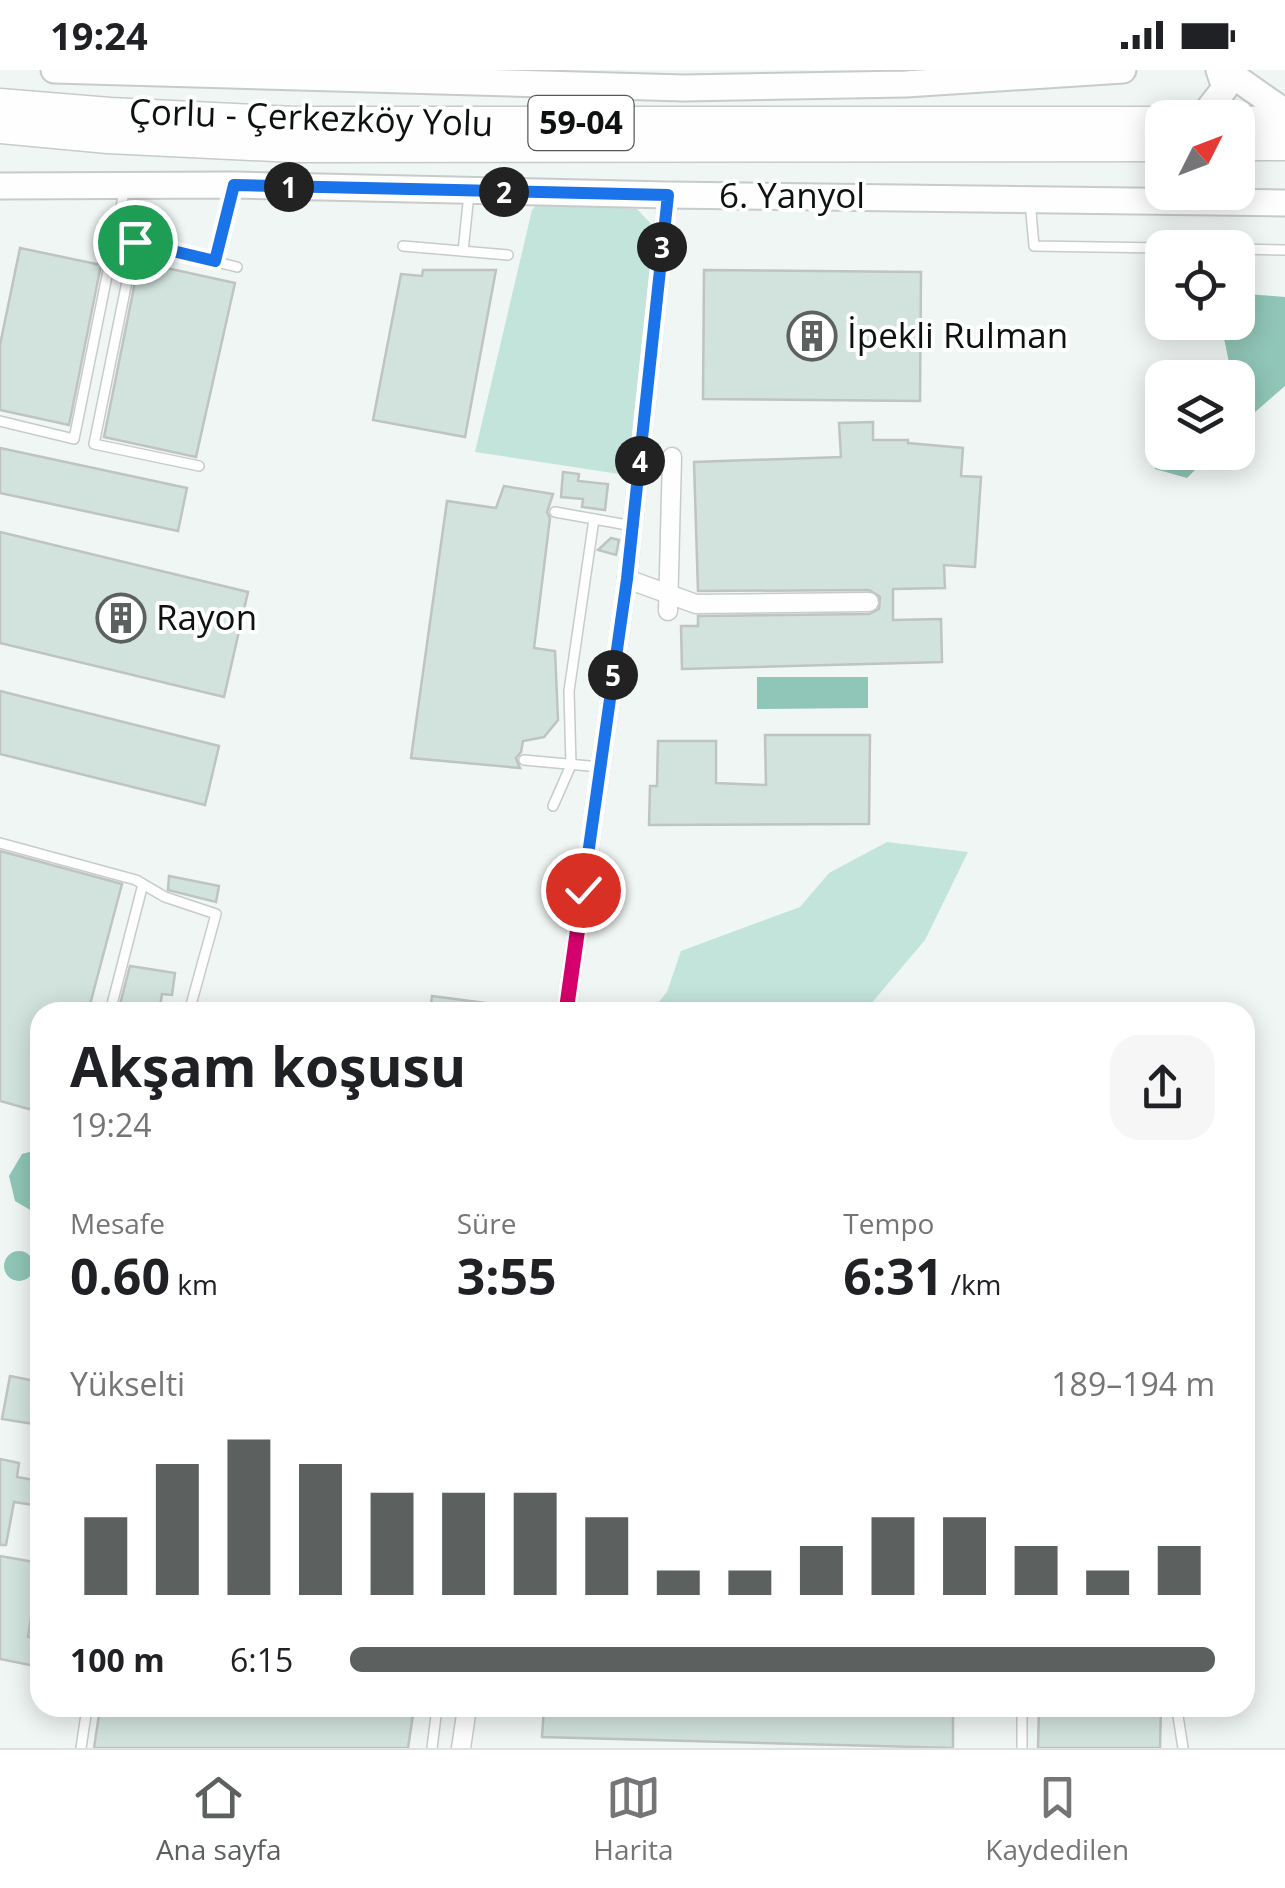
<!DOCTYPE html>
<html lang="tr">
<meta charset="utf-8">
<style>
:root{--surface:#fff;--page:#f6f6f6;--text:#202124;--muted:#757577;--line:#e0e0e0;--accent:#5c6160}
body{margin:0;font-family:"Open Sans",sans-serif;background:var(--page);color:var(--text);height:100vh;display:flex;flex-direction:column;font-size:38px;white-space:nowrap}
*{box-sizing:border-box;margin:0}
p{font-size:32px;color:var(--muted)}
.icon{flex:none;width:55px;height:55px;fill:none;stroke:currentColor;stroke-width:2;stroke-linecap:round;stroke-linejoin:round}
.map{position:relative;flex:1;overflow:hidden}
.side{position:absolute;left:30px;top:932px;width:1225px;height:715px;display:flex;flex-direction:column;background:var(--surface);border-radius:30px;box-shadow:0 5px 25px #0003}
.side>*{flex:none}
.needle{width:65px;rotate:48deg}
.tools{position:absolute;left:1145px;top:30px;display:grid;gap:20px}
.tools a{display:grid;place-items:center;width:110px;height:110px;border-radius:20px;background:var(--surface);box-shadow:0 5px 25px #0003;font-size:50px}
.pin{position:absolute;display:grid;place-items:center;width:85px;height:85px;color:#fff;margin:-42px;border:5px solid #fff;border-radius:50%;box-shadow:0 2px 10px #0007}
.km{position:absolute;width:50px;height:50px;margin:-25px;border-radius:50%;background:#222;color:#fff;font-size:28px;line-height:50px;text-align:center}
.round{display:grid;place-items:center;flex:none;width:105px;height:105px;border-radius:30px;background:var(--page)}
.overview{display:flex;align-items:center;justify-content:space-between;height:170px;padding:0 40px}
h1{font-size:55px;font-weight:700;line-height:75px}
.stats{display:grid;grid-template-columns:repeat(3,1fr);gap:15px;height:170px;padding:10px 40px}
.stats div{display:grid;align-content:center}
.stats b{font-size:50px;font-weight:700}
.stats small{font-size:28px;font-weight:400}
.stats p{font-size:28px}
.chart{height:280px;padding:20px 40px}
.chart p{display:flex;justify-content:space-between}
.chart svg{width:100%;height:180px;margin-top:10px;stroke:var(--accent);stroke-width:6}
ul{padding:0 40px;list-style:none;font-size:32px}
li{display:grid;grid-template-columns:160px 120px 1fr;align-items:center;height:75px}
li i{height:25px;border-radius:12px;background:var(--accent)}
.status{display:flex;justify-content:space-between;align-items:center;height:70px;padding:0 50px;background:var(--surface);direction:ltr}
.status svg{height:28px;fill:currentColor}
.dock{display:flex;justify-content:space-around;align-items:center;height:140px;border-top:2px solid var(--line);background:var(--surface);font-size:28px;color:var(--muted)}
.dock a{display:grid;justify-items:center;gap:5px}
.dock .current{color:var(--accent)}
.map>svg:first-child{display:block}
.green{fill:#c2e4da}
.water{fill:#90c6b7}
.building{fill:#d2e3de;stroke:#bfc3c2;stroke-width:2.5}
.lines{fill:none;stroke-linecap:round;stroke-linejoin:round}
.lane-casing{stroke:#c7cbca;stroke-width:12}
.street-casing{stroke:#c7cbca;stroke-width:21}
.secondary-casing{stroke:#c7cbca;stroke-width:29}
.primary-casing{stroke:#c7cbca;stroke-width:31}
.lane{stroke:#fdfefd;stroke-width:9}
.street{stroke:#fdfefd;stroke-width:18}
.secondary{stroke:#fdfefd;stroke-width:25}
.primary{stroke:#fdfefd;stroke-width:28}
.cycleway-casing{stroke:#fff;stroke-width:21}
.cycleway{stroke:#d6006c;stroke-width:15}
.route-casing{stroke:#fff;stroke-width:20}
.route{stroke:#1a73e8;stroke-width:12}
.labels{text-anchor:middle;stroke-width:8;stroke-linejoin:round;paint-order:stroke}
.shield{fill:#fff;stroke:#565858;stroke-width:2.5}
.shield-label{font-size:32px;font-weight:bold;fill:#0d1110}
.street-label{font-size:35px;fill:#0d1110;stroke:#fff}
.poi-label{font-size:35px;fill:#0d1110;stroke:#fff;text-anchor:start}
</style>
<div class="status"><b>19:24</b><svg viewBox="0 0 49 12"><path d="M0 12V9h3v3zM5 12V6h3v6zM10 12V3h3v9zM15 12V0h3v12zM26 1h20v11H26zM47 4h2v5h-2z"/></svg></div>
<div class="map">
<svg width="1285" height="1678" viewBox="0 0 1285 1678">
<rect width="100%" height="100%" fill="#f0f6f4"/>
<g class="green">
<path d="M538,133L637,139L653,156L647,264L632,406L475,382L532,140Z"/>
<path d="M887,772L968,782L925,870L864,942H650L667,922L681,881L800,837L829,803Z"/>
</g>
<g class="water">
<path d="M1248,224L1285,227V316L1238,357V308L1232,307L1224,268L1229,253L1238,252V236Z"/>
<path d="M1162,372V382L1212,383L1187,408L1155,399L1156,378Z"/>
<path d="M757,607H868V638L757,639Z"/>
<path d="M40,1079V1144H37L15,1131L9,1106L22,1084Z"/>
<circle cx="19" cy="1196" r="15"/>
</g>
<g class="building">
<path d="M20,178L101,195L69,355L0,340V275Z"/>
<path d="M139,192L235,213L196,387L104,367Z"/>
<path d="M423,200H496L465,367L373,350L401,204L422,206Z"/>
<path d="M704,200L921,202L920,331L703,329Z"/>
<path d="M873,352V370H908V373L963,378L961,406L981,407L975,497L944,495L945,518L893,519V550L941,549L942,592L682,599L681,556H698V546L869,544L879,539L880,527L869,520L698,521L694,392L841,387L839,353Z"/>
<path d="M0,378L187,418L178,461L0,423Z"/>
<path d="M563,402L579,404L578,411L608,414L605,440L582,437L583,429L561,427Z"/>
<path d="M504,416L553,424L547,442L550,448L534,578L555,581L558,650L544,667L523,671L521,682L516,688L520,698L411,688L447,431L496,438Z"/>
<path d="M0,462L248,522L224,627L0,573Z"/>
<path d="M611,468L619,470L616,485L598,480Z"/>
<path d="M0,621L219,676L205,735L0,684Z"/>
<path d="M765,665H870L869,754L649,755L650,716H657L658,671H716V713L766,715Z"/>
<path d="M0,781L122,814L88,942H40V1042L0,1031Z"/>
<path d="M169,806L219,816L216,832L168,820Z"/>
<path d="M130,896L175,903L172,925L162,924L159,942H118Z"/>
<path d="M432,926L501,935L500,942H430Z"/>
<path d="M10,1306L40,1312V1355L2,1349Z"/>
<path d="M0,1389L19,1393L17,1407L40,1411V1436L14,1432L6,1475H0Z"/>
<path d="M0,1486L40,1493L28,1567L40,1569L35,1596L0,1589Z"/>
<path d="M100,1638H414L408,1678H94Z"/>
<path d="M544,1638H953V1678L542,1667Z"/>
<path d="M1039,1638H1161L1160,1678H1038Z"/>
</g>
<g class="lines">
<g class="lane-casing">
<g id="lane">
<path d="M1030,131L1034,176L1162,178"/>
<path d="M403,176L508,185"/>
<path d="M1238,179L1285,180"/>
<path d="M463,181L469,124"/>
<path d="M215,191L233,118"/>
<path d="M0,351L74,369L125,117"/>
<path d="M199,396L94,374L135,172L237,197"/>
<path d="M555,442L633,456"/>
<path d="M524,690L600,697"/>
<path d="M553,736L571,695L569,621L594,449"/>
<path d="M0,773L136,810L165,827L216,844L189,942"/>
<path d="M110,942L143,814"/>
<path d="M1173,1638L1178,1646L1183,1678"/>
<path d="M81,1678L87,1638"/>
<path d="M432,1678L437,1638"/>
<path d="M1022,1678V1638"/>
</g>
</g>
<g class="street-casing">
<g id="street">
<path d="M627,509L696,534L869,532"/>
<path d="M668,541L672,387"/>
<path d="M566,942L627,509L668,125"/>
<path d="M461,1678L467,1638"/>
</g>
</g>
<g class="secondary-casing">
<g id="secondary">
<path d="M54,0L684,18L906,14L1123,0"/>
<path d="M1225,0L1285,42"/>
<path d="M1197,48L1207,41L1225,18L1219,0"/>
<path d="M0,116L234,115L668,125L1285,133"/>
</g>
</g>
<g class="primary-casing">
<g id="primary">
<path d="M0,33L110,42L294,51H1162"/>
<path d="M1238,51L1285,50"/>
<path d="M0,59L108,69L294,78L1162,77"/>
<path d="M1238,76H1285"/>
</g>
</g>
<use href="#lane" class="lane"/>
<use href="#street" class="street"/>
<use href="#secondary" class="secondary"/>
<use href="#primary" class="primary"/>
<g class="cycleway-casing">
<path id="cycleway" d="M566,942L627,509L668,125"/>
</g>
<use href="#cycleway" class="cycleway"/>
</g>
<g class="lines">
<g class="route-casing">
<path id="route" d="M135,172L215,191L234,115L668,125L627,509L583,820"/>
</g>
<use href="#route" class="route"/>
</g>
<defs>
<g id="building-ring" transform="scale(2.5)"><circle r="9.5" fill="#fff" stroke="#5c6160" stroke-width="1.5"/><path d="M-4-6H4V6H1V3H-1V6H-4ZM-2.5-4.3h1.7v1.8h-1.7ZM.8-4.3h1.7v1.8H.8ZM-2.5-1h1.7V.8h-1.7ZM.8-1h1.7V.8H.8Z" fill="#5c6160"/></g>
</defs>
<g fill-rule="evenodd">
<use href="#building-ring" x="812" y="266"/>
<use href="#building-ring" x="121" y="548"/>
</g>
<g class="labels">
<rect class="shield" x="528.5" y="26" width="105" height="54" rx="8"/>
<g class="shield-label">
<text x="581" y="64">59-04</text>
</g>
<g class="street-label">
<text transform="translate(311 48) rotate(2)" y="12">Çorlu - Çerkezköy Yolu</text>
<text x="792" y="138">6. Yanyol</text>
</g>
<g class="poi-label">
<text x="847" y="278">İpekli Rulman</text>
<text x="156" y="560">Rayon</text>
</g>
</g>
</svg>
<div class="tools">
<a><svg class="needle" viewBox="-14 -14 28 28"><path d="M0-13l5 13h-10z" fill="#e53935"/><path d="M0 13l5-13h-10z" fill="#757577"/></svg></a>
<a><svg class="icon" aria-label="locate" viewBox="0 0 24 24"><circle cx="12" cy="12" r="6"/><path d="M12 2v4M12 18v4M2 12h4M18 12h4"/></svg></a>
<a><svg class="icon" aria-label="layers" viewBox="0 0 24 24"><path d="M12 4l9 5-9 5-9-5zM3 14l9 5 9-5"/></svg></a>
</div>
<div class="pin" style="left:135px;top:172px;background:#1e9e55"><svg class="icon" aria-label="arrive" viewBox="0 0 24 24"><path d="M6 21V4h12l-3 4 3 4H6"/></svg></div>
<div class="pin" style="left:583px;top:820px;background:#d93025"><svg class="icon" aria-label="check" viewBox="0 0 24 24"><path d="M5 12l5 5 9-10"/></svg></div>
<b class="km" style="left:289px;top:117px">1</b>
<b class="km" style="left:504px;top:122px">2</b>
<b class="km" style="left:662px;top:177px">3</b>
<b class="km" style="left:640px;top:391px">4</b>
<b class="km" style="left:613px;top:605px">5</b>
<section class="side">
<div class="overview"><div><h1>Akşam koşusu</h1><p>19:24</p></div><a class="round"><svg class="icon" aria-label="share" viewBox="0 0 24 24"><path d="M12 15V3M7 8l5-5 5 5M5 13v7h14v-7"/></svg></a></div>
<div class="stats">
<div><p>Mesafe</p><b>0.60<small> km</small></b></div>
<div><p>Süre</p><b>3:55</b></div>
<div><p>Tempo</p><b>6:31<small> /km</small></b></div>
</div>
<div class="chart"><p><span>Yükselti</span>189–194 m</p>
<svg viewBox="0 0 160 44" preserveAspectRatio="none"><path d="M5 44V25M15 44V12M25 44V6M35 44V12M45 44V19M55 44V19M65 44V19M75 44V25M85 44V38M95 44V38M105 44V32M115 44V25M125 44V25M135 44V32M145 44V38M155 44V32"/></svg>
</div>
<ul>
<li><b>100 m</b>6:15<i style="width:100%"></i></li>
</ul>
</section>
</div>
<nav class="dock">
<a class="current"><svg class="icon" aria-label="home" viewBox="0 0 24 24"><path d="M3 11l9-7 9 7M6 9v11h12V9"/></svg>Ana sayfa</a>
<a><svg class="icon" aria-label="map" viewBox="0 0 24 24"><path d="M3 6l6-2 6 2 6-2v14l-6 2-6-2-6 2zM9 4v14M15 6v14"/></svg>Harita</a>
<a><svg class="icon" aria-label="saved" viewBox="0 0 24 24"><path d="M7 4h10v16l-5-4-5 4z"/></svg>Kaydedilen</a>
</nav>
